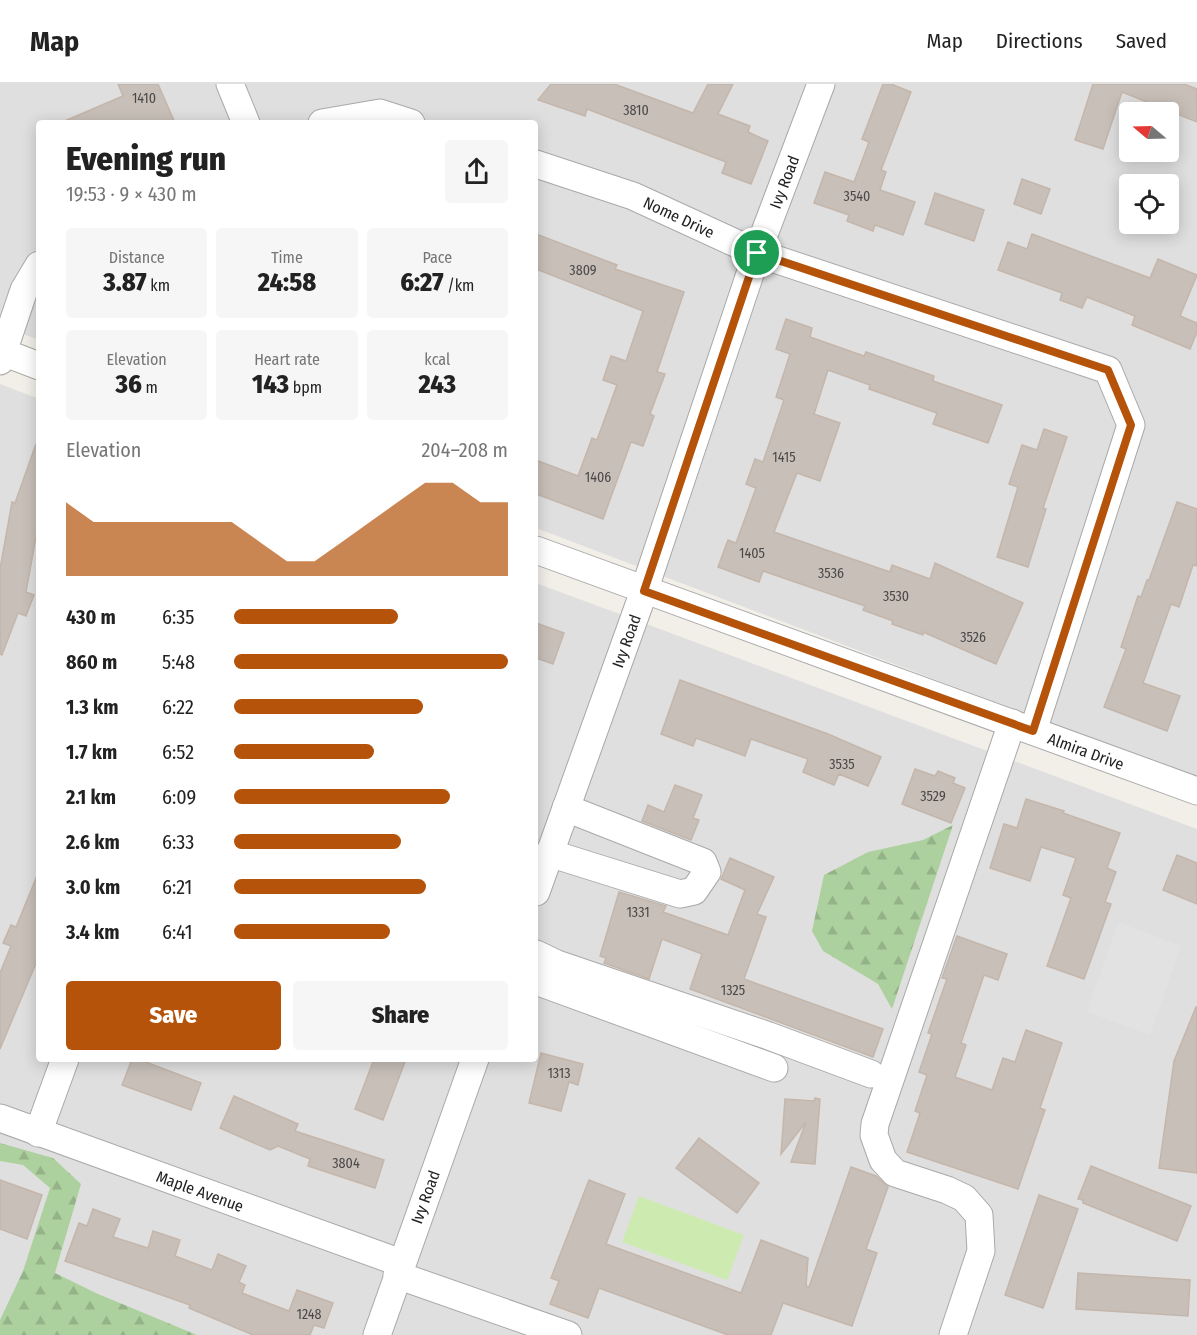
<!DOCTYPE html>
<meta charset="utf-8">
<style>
:root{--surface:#fff;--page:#f6f6f6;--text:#222;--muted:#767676;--line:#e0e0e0;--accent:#b45309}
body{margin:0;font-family:"Fira Sans Condensed",sans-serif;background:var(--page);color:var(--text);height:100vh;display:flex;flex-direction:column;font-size:22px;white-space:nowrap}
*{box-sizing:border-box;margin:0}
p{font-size:20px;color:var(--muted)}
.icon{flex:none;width:33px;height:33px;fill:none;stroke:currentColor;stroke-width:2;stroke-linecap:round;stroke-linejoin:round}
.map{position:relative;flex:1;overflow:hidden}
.drawer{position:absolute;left:36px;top:36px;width:502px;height:942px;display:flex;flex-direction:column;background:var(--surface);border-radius:6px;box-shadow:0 3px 15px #0003}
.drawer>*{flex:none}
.needle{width:39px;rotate:289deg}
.tools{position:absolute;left:1119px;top:18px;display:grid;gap:12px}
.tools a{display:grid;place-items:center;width:60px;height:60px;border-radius:6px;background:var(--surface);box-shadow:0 3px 15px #0003;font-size:30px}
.pin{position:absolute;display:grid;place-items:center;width:51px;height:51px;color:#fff;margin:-26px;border:3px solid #fff;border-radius:50%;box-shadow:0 2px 6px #0007}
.round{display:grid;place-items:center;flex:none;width:63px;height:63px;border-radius:6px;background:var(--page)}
.overview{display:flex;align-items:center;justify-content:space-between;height:102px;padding:0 30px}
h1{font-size:33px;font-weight:800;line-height:45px}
.figures{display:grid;grid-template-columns:repeat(3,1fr);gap:9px;height:102px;padding:6px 30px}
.figures div{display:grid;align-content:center;border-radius:6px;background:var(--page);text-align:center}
.figures b{font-size:26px;font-weight:800}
.figures small{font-size:16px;font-weight:400}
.figures p{font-size:16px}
.chart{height:168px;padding:12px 30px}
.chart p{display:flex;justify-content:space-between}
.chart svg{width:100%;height:108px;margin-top:6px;fill:var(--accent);opacity:.7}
.cta{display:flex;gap:12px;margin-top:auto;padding:12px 30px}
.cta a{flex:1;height:69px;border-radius:6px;background:var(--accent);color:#fff;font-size:24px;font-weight:800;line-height:69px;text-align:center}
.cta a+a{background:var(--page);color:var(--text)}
ul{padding:0 30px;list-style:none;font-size:20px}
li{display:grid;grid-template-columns:96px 72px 1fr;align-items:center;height:45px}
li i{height:15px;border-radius:8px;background:var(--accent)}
header{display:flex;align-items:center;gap:36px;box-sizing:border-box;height:84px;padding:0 30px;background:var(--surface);border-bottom:2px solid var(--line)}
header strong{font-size:28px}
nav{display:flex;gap:33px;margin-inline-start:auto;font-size:21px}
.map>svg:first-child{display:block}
.residential{fill:#e0dfdf;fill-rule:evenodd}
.grass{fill:#cdebb0}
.forest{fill:url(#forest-firs)}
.parking{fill:#e2e2e2}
.building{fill:#c7bfb8;stroke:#c4b6ab;stroke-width:1.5}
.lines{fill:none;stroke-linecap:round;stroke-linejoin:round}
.minor-casing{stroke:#a9a9a9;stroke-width:29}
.minor{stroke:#fff;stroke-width:27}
.route-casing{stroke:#fff;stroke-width:12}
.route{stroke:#b45309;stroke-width:8}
.labels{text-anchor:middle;stroke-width:4.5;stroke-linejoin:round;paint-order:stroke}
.number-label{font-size:14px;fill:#4b4948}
.street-label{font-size:16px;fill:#222;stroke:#fff}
</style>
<header>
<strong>Map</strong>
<nav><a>Map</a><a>Directions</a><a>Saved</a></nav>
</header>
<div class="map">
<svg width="1197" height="1251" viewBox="0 0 1197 1251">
<defs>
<pattern id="forest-firs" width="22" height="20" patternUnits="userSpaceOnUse" patternTransform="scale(1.5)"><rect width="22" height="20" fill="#add19e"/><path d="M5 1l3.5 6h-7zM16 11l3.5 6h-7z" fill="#95b388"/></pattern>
</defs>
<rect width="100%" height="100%" fill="#f2efe9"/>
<g class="residential">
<path d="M0,0H1197V695L536,444V39H39V256L0,241ZM1130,28H1168V68H1130ZM1130,100H1168V140H1130Z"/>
<path d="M0,300L39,315V975H536V499L1197,745V1251H0Z"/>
</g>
<path class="grass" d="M639,1112L744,1151L727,1196L622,1158Z"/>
<g class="forest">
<path d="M953,741L892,925L878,900L823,867L812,847L824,791L868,768L923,756Z"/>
<path d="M0,1059L53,1074L81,1100L55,1189L98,1210L197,1251H0V1236L23,1187L50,1104L23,1081L0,1077Z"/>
</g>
<path class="parking" d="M1118,838L1181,862L1150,951L1087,928Z"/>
<g class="building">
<path d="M118,0H158L175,39H60L123,12Z"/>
<path d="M551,0H614L693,29L708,0H733L718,30L750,42L748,48L768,57L751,100L722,89L726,78L587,25L585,32L538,16Z"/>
<path d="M883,0H891L911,8L881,86L886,88L880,106L915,118L903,151L875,141L873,147L847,137L849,131L814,119L825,88L854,98L869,58L862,55Z"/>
<path d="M1093,0H1184L1197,5V38L1122,8L1103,65L1075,56Z"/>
<path d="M1022,95L1050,105L1041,130L1014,120Z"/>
<path d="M935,109L984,126L974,157L925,140Z"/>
<path d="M536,150L617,181L615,185L684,208L657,288L665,290L650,330L654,332L643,362L631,358L603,435L536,410V376L578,392L592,354L597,356L617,301L603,296L611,272L626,277L643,227L536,185Z"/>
<path d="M1032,150L1150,194L1158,175L1197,191L1180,232L1197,239V248L1190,265L1132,241L1135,232L1087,213L1082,224L1060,216L1062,209L998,186L1008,158L1027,165Z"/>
<path d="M786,235L812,244L810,253L864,272L866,268L934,292L933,297L1002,321L988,359L933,340L937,329L869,305L870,301L828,286L814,330L840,339L820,397L797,389L774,448L890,488L892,481L930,495L935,479L1023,519L996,580L923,548V551L892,540L893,537L863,526L865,522L763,487L759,498L718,483L728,456L736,459L756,404L746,400L755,375L763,378L784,316L776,313L790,270L776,265Z"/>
<path d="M1044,345L1067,353L1043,424L1046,425L1028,483L997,473L1018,403L1009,400L1022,361L1037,366Z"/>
<path d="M36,360H39V436L26,508L34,511L26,532L18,529L2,571L0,570V485L12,418L15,419Z"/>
<path d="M1177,418L1197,425V482L1193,481L1179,523L1171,520L1143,599L1180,612L1167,647L1104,623L1126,565L1121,563L1138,512L1141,513L1147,496H1149Z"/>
<path d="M536,539L564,549L553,580L536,574Z"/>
<path d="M680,596L828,650L881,673L868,702L839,690L834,701L803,688L808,675L751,655L745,672L696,654L693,662L661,650Z"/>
<path d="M915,685L935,692L938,687L955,694L953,699L965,704L951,739L902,720Z"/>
<path d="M675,701L702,711L693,734L699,736L691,756L642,737L648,721L664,728Z"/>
<path d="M1026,715L1064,727L1063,729L1120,749L1107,784L1116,788L1105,818L1111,820L1084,895L1047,882L1071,814L1063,811L1076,774L1041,763L1030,797L990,784L1004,740L1017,744Z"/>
<path d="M1177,771L1197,779V820L1163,806Z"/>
<path d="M730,774L774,793L757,830L766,833L744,895L883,945L873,973L690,905L702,870L662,855L649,895L604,879L606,874L600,872L619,808L666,822L663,828L728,851L745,806L721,795Z"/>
<path d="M39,787V872L0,965V889L11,862L3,859L11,841L16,843Z"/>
<path d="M957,852L1007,870L998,896L984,891L961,959L966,961L955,993L992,1006L1003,974L1015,978L1026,946L1062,959L1040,1024L1045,1026L1018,1105L907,1068L920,1029L915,1027L927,991L919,988L932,950L928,949L947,895L942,894Z"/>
<path d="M1196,923H1197V1089L1159,1084L1174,977Z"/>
<path d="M541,969L583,980L578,1001L569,998L561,1027L529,1019Z"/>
<path d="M132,975H138L201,999L191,1026L122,1001Z"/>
<path d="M374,975H406L383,1036L355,1025Z"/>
<path d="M234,1012L298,1040L295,1047L384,1076L375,1104L308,1082L310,1075L278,1062L270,1066L220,1044Z"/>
<path d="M815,1014L820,1015L815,1080L791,1078L806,1038L781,1070L785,1015L814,1017Z"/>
<path d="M699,1054L759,1099L737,1129L676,1084Z"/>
<path d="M1091,1082L1191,1122L1177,1157L1083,1119V1116L1078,1115Z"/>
<path d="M851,1083L876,1092L888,1103L866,1165L877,1169L852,1242L783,1219L771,1251H728L599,1204L588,1234L550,1220L559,1197L551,1194L589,1096L625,1110L606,1160L741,1209L761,1156L808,1174L806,1202L809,1203Z"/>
<path d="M0,1096L42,1111L27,1155L0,1145Z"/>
<path d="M1039,1111L1078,1125L1043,1224L1005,1211Z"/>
<path d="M93,1125L120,1135L113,1153L148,1164L153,1147L180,1156L175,1172L212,1186L218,1170L246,1182L239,1198L245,1201L242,1209L289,1227L297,1206L333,1219L324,1244L314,1241L310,1251H253L189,1224L190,1221L65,1177L79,1139L87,1142Z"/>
<path d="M1078,1189L1190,1196L1188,1232L1076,1225Z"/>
</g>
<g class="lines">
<g class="minor-casing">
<g id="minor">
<path d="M230,0L246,39"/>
<path d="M322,39L380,29L411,39"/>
<path d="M536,80L633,112L757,169L1108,286L1131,341L1033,647"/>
<path d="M0,267L39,282"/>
<path d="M0,277L24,206L39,181"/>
<path d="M536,466L1197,707"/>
<path d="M549,769L680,810L694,807L707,788L703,778L566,724"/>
<path d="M536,808L644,507L757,169L821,0"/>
<path d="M536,870L557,880L769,952L871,990"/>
<path d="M536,897L774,984"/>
<path d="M0,1034L401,1179"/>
<path d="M38,1049L65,975"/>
<path d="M397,1191L568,1251"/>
<path d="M377,1251L475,975"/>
<path d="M953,1251L981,1167L979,1131L964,1114L947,1106L895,1089L883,1076L874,1051L875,1040L1012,639"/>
</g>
</g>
<use href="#minor" class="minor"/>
</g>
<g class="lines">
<g class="route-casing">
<path id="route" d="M757,169L1108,286L1131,341L1033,647L644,507Z"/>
</g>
<use href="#route" class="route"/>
</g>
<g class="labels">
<g class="number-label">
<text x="144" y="19">1410</text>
<text x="636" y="31">3810</text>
<text x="857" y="117">3540</text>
<text x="583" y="191">3809</text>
<text x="784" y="378">1415</text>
<text x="598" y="398">1406</text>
<text x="752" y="474">1405</text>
<text x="831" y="494">3536</text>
<text x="896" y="517">3530</text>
<text x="973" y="558">3526</text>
<text x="842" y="685">3535</text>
<text x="933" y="717">3529</text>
<text x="638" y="833">1331</text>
<text x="733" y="911">1325</text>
<text x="559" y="994">1313</text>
<text x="346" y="1084">3804</text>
<text x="309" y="1235">1248</text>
</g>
<g class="street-label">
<text transform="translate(784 98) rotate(-69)" y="6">Ivy Road</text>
<text transform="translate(679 133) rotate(25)" y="6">Nome Drive</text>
<text transform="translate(626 557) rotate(-70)" y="6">Ivy Road</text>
<text transform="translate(1086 667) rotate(20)" y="6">Almira Drive</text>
<text transform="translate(200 1107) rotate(20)" y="6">Maple Avenue</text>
<text transform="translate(425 1113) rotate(-70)" y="6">Ivy Road</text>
</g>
</g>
</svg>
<div class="tools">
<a><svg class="needle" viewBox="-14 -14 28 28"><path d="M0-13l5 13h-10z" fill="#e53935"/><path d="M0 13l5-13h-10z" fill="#767676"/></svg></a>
<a><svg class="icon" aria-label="locate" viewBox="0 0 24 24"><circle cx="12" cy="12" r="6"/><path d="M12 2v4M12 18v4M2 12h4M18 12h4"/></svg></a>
</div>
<div class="pin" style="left:757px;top:169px;background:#1e9e55"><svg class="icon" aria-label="arrive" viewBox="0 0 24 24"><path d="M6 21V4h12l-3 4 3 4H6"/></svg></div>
<section class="drawer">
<div class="overview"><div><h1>Evening run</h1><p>19:53 · 9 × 430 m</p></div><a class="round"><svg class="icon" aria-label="share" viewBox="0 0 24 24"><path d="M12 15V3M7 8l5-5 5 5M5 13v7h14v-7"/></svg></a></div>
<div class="figures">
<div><p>Distance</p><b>3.87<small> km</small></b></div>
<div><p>Time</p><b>24:58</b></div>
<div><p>Pace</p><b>6:27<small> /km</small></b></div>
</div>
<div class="figures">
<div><p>Elevation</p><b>36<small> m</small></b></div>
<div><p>Heart rate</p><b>143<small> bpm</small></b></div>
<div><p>kcal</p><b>243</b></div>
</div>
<div class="chart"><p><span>Elevation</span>204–208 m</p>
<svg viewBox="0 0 160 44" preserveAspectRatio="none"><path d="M0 44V14L10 22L20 22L30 22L40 22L50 22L60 22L70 30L80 38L90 38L100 30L110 22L120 14L130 6L140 6L150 14L160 14V44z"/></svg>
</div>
<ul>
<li><b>430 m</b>6:35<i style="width:60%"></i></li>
<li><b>860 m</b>5:48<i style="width:100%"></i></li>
<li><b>1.3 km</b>6:22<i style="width:69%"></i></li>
<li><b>1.7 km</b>6:52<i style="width:51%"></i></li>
<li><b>2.1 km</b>6:09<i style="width:79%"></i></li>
<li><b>2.6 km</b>6:33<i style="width:61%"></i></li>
<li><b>3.0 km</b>6:21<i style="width:70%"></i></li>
<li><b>3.4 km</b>6:41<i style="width:57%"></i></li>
</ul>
<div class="cta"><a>Save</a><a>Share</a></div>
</section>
</div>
